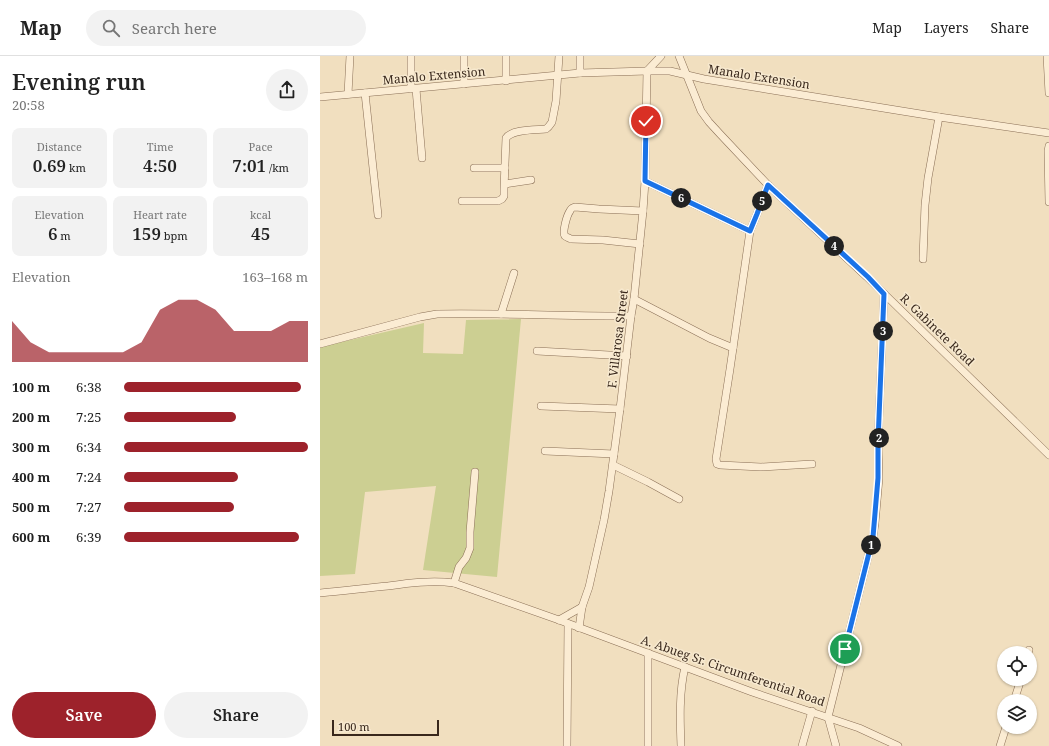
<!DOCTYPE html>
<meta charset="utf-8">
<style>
:root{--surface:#fff;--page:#f2f2f2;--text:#222;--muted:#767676;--line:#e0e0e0;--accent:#9d222b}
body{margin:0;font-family:"Noto Serif",serif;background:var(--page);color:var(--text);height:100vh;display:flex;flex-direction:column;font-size:15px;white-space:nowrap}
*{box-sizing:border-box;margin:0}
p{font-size:13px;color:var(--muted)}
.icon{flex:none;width:22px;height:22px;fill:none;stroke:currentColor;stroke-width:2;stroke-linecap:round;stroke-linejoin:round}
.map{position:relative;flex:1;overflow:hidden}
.sheet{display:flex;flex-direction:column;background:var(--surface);width:320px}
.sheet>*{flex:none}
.controls{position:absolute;left:677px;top:590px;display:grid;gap:8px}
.controls a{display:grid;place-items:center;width:40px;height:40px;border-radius:50%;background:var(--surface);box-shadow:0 1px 3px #0004;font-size:20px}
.scale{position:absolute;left:12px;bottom:10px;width:107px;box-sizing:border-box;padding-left:4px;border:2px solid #39281c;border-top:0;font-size:11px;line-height:14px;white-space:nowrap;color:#39281c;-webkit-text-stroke:3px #f7e9cf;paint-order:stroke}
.pin{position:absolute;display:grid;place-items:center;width:34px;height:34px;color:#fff;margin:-17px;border:2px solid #fff;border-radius:50%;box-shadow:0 1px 4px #0007}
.km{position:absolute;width:20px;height:20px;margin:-10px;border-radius:50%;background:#222;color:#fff;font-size:11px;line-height:20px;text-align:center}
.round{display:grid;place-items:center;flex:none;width:42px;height:42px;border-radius:21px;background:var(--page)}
.overview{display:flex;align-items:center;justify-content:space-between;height:68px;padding:0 12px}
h1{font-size:22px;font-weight:600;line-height:30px}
.stats{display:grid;grid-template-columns:repeat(3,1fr);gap:6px;height:68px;padding:4px 12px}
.stats div{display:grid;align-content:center;border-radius:8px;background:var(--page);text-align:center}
.stats b{font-size:17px;font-weight:600}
.stats small{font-size:11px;font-weight:400}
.stats p{font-size:11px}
.chart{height:112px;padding:8px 12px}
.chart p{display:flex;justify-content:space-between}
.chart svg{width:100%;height:72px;margin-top:4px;fill:var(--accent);opacity:.7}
.cta{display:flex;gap:8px;margin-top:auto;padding:8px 12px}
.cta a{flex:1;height:46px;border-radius:24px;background:var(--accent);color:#fff;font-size:16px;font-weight:600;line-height:46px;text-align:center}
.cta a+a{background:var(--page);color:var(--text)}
ul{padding:0 12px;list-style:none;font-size:13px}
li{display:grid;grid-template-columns:64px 48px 1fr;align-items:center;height:30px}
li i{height:10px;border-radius:5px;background:var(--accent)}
header{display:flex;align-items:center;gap:24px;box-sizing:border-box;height:56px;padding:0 20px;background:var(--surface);border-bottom:1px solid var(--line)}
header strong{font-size:19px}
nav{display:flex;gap:22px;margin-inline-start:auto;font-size:14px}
.search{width:280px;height:36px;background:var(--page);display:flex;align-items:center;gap:10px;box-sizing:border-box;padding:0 14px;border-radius:22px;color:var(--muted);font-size:15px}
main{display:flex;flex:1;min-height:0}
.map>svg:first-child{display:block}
.green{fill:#cccf92}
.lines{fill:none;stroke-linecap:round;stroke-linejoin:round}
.minor-casing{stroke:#8a6f56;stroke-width:8}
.minor{stroke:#fbecd3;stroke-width:7}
.route-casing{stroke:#fff;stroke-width:8}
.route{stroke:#1a73e8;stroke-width:5}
.labels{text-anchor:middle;stroke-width:3;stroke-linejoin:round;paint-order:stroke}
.street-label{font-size:12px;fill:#39281c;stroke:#f7e9cf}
</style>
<header>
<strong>Map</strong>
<div class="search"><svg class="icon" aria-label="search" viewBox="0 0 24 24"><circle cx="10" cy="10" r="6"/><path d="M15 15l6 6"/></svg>Search here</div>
<nav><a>Map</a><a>Layers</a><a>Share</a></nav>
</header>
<main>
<section class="sheet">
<div class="overview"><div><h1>Evening run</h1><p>20:58</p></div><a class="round"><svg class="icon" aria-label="share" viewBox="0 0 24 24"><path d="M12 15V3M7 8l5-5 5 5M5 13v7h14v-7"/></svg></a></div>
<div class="stats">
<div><p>Distance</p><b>0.69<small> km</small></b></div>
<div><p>Time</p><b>4:50</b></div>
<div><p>Pace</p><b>7:01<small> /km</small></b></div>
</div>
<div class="stats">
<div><p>Elevation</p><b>6<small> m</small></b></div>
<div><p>Heart rate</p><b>159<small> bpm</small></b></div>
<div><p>kcal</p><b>45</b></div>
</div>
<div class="chart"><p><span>Elevation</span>163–168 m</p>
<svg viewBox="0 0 160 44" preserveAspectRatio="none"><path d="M0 44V19L10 32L20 38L30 38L40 38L50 38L60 38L70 32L80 12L90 6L100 6L110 12L120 25L130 25L140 25L150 19L160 19V44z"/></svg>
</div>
<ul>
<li><b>100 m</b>6:38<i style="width:96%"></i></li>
<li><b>200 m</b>7:25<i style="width:61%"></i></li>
<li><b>300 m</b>6:34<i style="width:100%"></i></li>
<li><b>400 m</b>7:24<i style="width:62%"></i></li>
<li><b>500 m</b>7:27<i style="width:60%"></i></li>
<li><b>600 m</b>6:39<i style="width:95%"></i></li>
</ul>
<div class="cta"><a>Save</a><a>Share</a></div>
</section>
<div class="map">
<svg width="729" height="690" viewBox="0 0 729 690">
<rect width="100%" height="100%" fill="#f1dfbf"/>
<path class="green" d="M201,263L177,521L103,514L116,430L45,436L35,518L0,520V291L104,267L103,297L143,298L146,264Z"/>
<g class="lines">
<g class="minor-casing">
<g id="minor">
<path d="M186,0V25"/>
<path d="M359,0L381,55L389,66L400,78L448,129L547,221L729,399"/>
<path d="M727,0L729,37"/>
<path d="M260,17V0"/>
<path d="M144,28V0"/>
<path d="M91,33V0"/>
<path d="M96,33L102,102"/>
<path d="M45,37L58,159"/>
<path d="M28,38L30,0"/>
<path d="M0,41L260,17L327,15H350L384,23L619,61L729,77"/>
<path d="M729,90L728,95L729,146"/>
<path d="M154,112H185"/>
<path d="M325,125L430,175L410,313L396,403L397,408L400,409L441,411L492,408"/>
<path d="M185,128L211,124"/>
<path d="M142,145H178L182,143L184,140V133L186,82C192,73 215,74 226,73C229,71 230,69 232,66L236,45L239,0"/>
<path d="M430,175L437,158L448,129"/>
<path d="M320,188L283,184L251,183C249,182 246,181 245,180C242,176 247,159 250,155C251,152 252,152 255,151L279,153L323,155"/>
<path d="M603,203L605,149L608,122L619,61"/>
<path d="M314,243L389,282L413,292"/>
<path d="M181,258L194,217"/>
<path d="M0,288L100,261L117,258C182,257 246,260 311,260"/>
<path d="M217,295L307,300"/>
<path d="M221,350L300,353"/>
<path d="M225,395L294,398"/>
<path d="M293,409L328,426L359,443"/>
<path d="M134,527L139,511L146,502L150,492V476L155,416"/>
<path d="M0,537C23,535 46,532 68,530C89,527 112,524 134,527L239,564L432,636L539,672L578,690"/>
<path d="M239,564L262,551"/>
<path d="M259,572L262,551L269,531L284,464L289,435L300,353L311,260L314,243L323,155L325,125L327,15L341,0"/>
<path d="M328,597V690"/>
<path d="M708,597L709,594"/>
<path d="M694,645L701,623"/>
<path d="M247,690L248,568"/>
<path d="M361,690C360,664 359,636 365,611"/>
<path d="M482,690L492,655"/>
<path d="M516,690L508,661L553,481L555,467L559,422L558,386L564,238"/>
<path d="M680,690L686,671"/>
</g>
</g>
<use href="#minor" class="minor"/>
</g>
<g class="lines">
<g class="route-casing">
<path id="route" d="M326,65L325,125L430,175L437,158L448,129L548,221L564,238L558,386V422L553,481L525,593"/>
</g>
<use href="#route" class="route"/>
</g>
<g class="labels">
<g class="street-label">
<text transform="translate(114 20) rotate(-5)" y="4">Manalo Extension</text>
<text transform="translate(439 21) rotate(9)" y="4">Manalo Extension</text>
<text transform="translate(617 274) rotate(44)" y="4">R. Gabinete Road</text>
<text transform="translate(298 283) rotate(-83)" y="4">F. Villarosa Street</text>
<text transform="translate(413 615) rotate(19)" y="4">A. Abueg Sr. Circumferential Road</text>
</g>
</g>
</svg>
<div class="controls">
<a><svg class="icon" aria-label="locate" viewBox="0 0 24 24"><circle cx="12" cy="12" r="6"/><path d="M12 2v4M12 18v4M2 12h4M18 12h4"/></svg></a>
<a><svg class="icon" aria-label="layers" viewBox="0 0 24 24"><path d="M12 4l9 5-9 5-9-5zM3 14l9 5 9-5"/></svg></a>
</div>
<div class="scale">100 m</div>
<div class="pin" style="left:525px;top:593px;background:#1e9e55"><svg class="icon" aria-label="arrive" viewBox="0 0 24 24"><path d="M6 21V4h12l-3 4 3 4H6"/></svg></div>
<div class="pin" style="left:326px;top:65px;background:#d93025"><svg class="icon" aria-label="check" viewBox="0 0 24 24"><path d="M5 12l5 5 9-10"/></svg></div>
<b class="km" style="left:551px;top:489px">1</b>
<b class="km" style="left:559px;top:382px">2</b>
<b class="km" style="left:563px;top:275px">3</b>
<b class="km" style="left:514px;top:190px">4</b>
<b class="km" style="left:442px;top:145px">5</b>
<b class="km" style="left:361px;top:142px">6</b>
</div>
</main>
